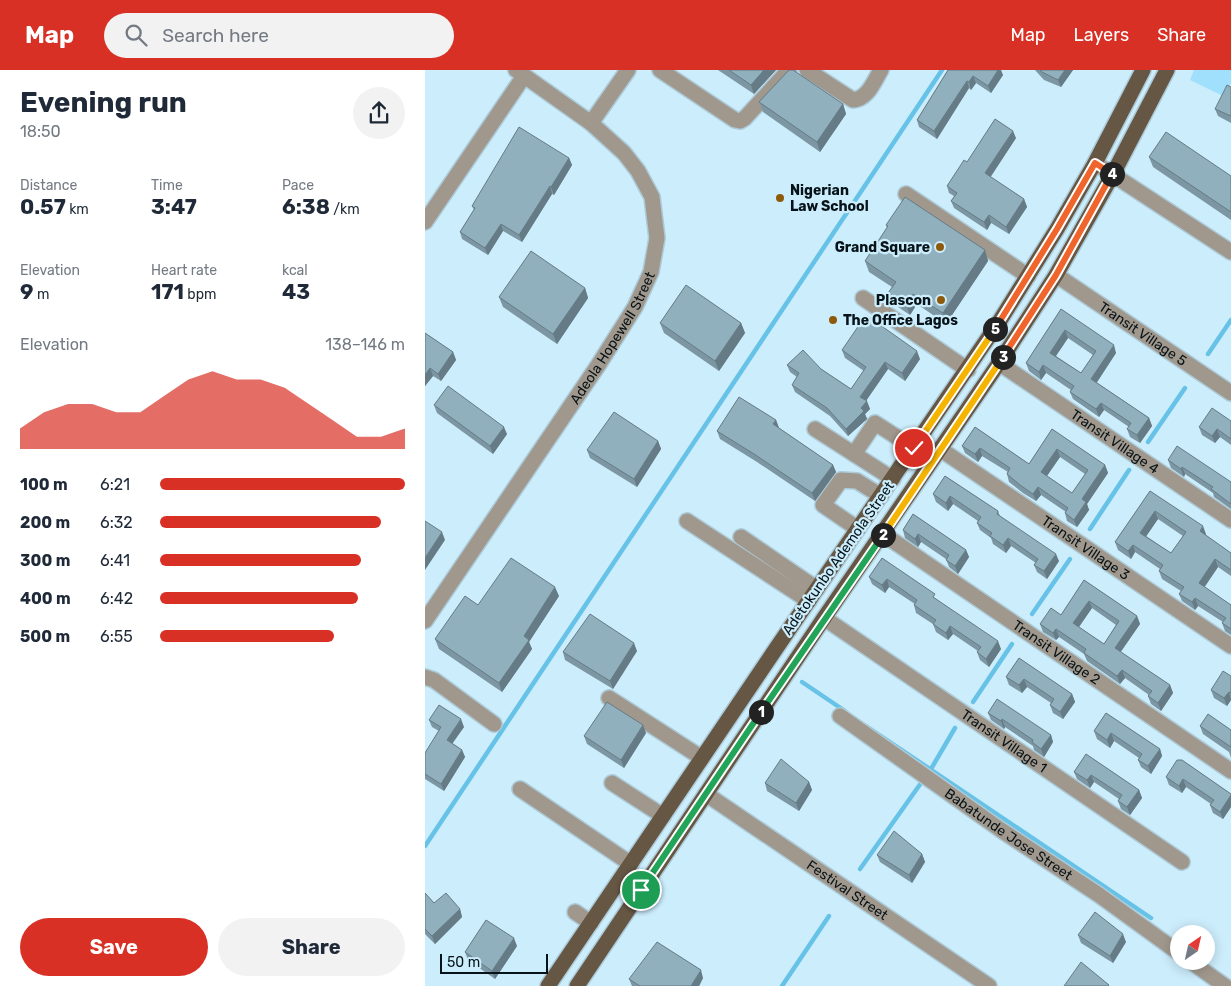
<!DOCTYPE html>
<meta charset="utf-8">
<style>
:root{--surface:#fff;--page:#f2f2f3;--text:#1f2937;--muted:#747a83;--accent:#d93025}
body{margin:0;font-family:Rubik,sans-serif;background:var(--page);color:var(--text);height:100vh;display:flex;flex-direction:column;font-size:19px;white-space:nowrap}
*{box-sizing:border-box;margin:0}
p{font-size:16px;color:var(--muted)}
.icon{flex:none;width:28px;height:28px;fill:none;stroke:currentColor;stroke-width:2;stroke-linecap:round;stroke-linejoin:round}
.map{position:relative;flex:1;overflow:hidden}
.details{display:flex;flex-direction:column;background:var(--surface);width:425px}
.details>*{flex:none}
.needle{width:32px;rotate:34deg}
.buttons{position:absolute;left:745px;top:855px;display:grid;gap:10px}
.buttons a{display:grid;place-items:center;width:45px;height:45px;border-radius:50%;background:var(--surface);box-shadow:0 2px 12px #0003;font-size:25px}
.scale{position:absolute;left:15px;bottom:12px;width:108px;box-sizing:border-box;padding-left:5px;border:2px solid #071318;border-top:0;font-size:14px;line-height:18px;white-space:nowrap;color:#071318;-webkit-text-stroke:4px #ccedfc;paint-order:stroke}
.pin{position:absolute;display:grid;place-items:center;width:42px;height:42px;color:#fff;margin:-21px;border:2px solid #fff;border-radius:50%;box-shadow:0 1px 5px #0007}
.km{position:absolute;width:25px;height:25px;margin:-12px;border-radius:50%;background:#222;color:#fff;font-size:14px;line-height:25px;text-align:center}
.round{display:grid;place-items:center;flex:none;width:52px;height:52px;border-radius:26px;background:var(--page)}
.head{display:flex;align-items:center;justify-content:space-between;height:85px;padding:0 20px}
h1{font-size:28px;font-weight:700;line-height:38px}
.metrics{display:grid;grid-template-columns:repeat(3,1fr);gap:8px;height:85px;padding:5px 20px}
.metrics div{display:grid;align-content:center}
.metrics b{font-size:21px;font-weight:700}
.metrics small{font-size:14px;font-weight:400}
.metrics p{font-size:14px}
.chart{height:140px;padding:10px 20px}
.chart p{display:flex;justify-content:space-between}
.chart svg{width:100%;height:90px;margin-top:5px;fill:var(--accent);opacity:.7}
.action{display:flex;gap:10px;margin-top:auto;padding:10px 20px}
.action a{flex:1;height:58px;border-radius:30px;background:var(--accent);color:#fff;font-size:20px;font-weight:700;line-height:58px;text-align:center}
.action a+a{background:var(--page);color:var(--text)}
ul{padding:0 20px;list-style:none;font-size:16px}
li{display:grid;grid-template-columns:80px 60px 1fr;align-items:center;height:38px}
li i{height:12px;border-radius:6px;background:var(--accent)}
header{display:flex;align-items:center;gap:30px;box-sizing:border-box;height:70px;padding:0 25px;background:var(--accent);color:#fff}
header strong{font-size:24px}
nav{display:flex;gap:28px;margin-inline-start:auto;font-size:18px}
.search{width:350px;height:45px;background:var(--page);display:flex;align-items:center;gap:12px;box-sizing:border-box;padding:0 18px;border-radius:28px;color:var(--muted);font-size:19px}
main{display:flex;flex:1;min-height:0}
.map>svg:first-child{display:block}
.green{fill:#a0e0fc}
.lines{fill:none;stroke-linecap:round;stroke-linejoin:round}
.stream{stroke:#67c2e7;stroke-width:4.5}
.minor-casing{stroke:#accad8;stroke-width:18}
.major-casing{stroke:#accad8;stroke-width:18}
.minor{stroke:#a1988d;stroke-width:15}
.major{stroke:#665745;stroke-width:15}
.wall{fill:#7c97a3;fill-rule:evenodd}
.shaded-wall{fill:#657b85}
.building{fill:#90b0be;stroke:#657b85;fill-rule:evenodd}
.split-1-casing{stroke:#fff;stroke-width:10}
.split-2-casing{stroke:#fff;stroke-width:10}
.split-3-casing{stroke:#fff;stroke-width:10}
.split-4-casing{stroke:#fff;stroke-width:10}
.split-5-casing{stroke:#fff;stroke-width:10}
.split-6-casing{stroke:#fff;stroke-width:10}
.split-1{stroke:#22a559;stroke-width:6}
.split-2{stroke:#22a559;stroke-width:6}
.split-3{stroke:#f5b400;stroke-width:6}
.split-4{stroke:#f0652b;stroke-width:6}
.split-5{stroke:#f0652b;stroke-width:6}
.split-6{stroke:#f5b400;stroke-width:6}
.poi-dot{fill:#8e5a09;stroke:#ccedfc;stroke-width:2}
.labels{text-anchor:middle;stroke-width:4.5;stroke-linejoin:round;paint-order:stroke}
.poi-label{font-size:14px;font-weight:bold;fill:#071318;stroke:#ccedfc;text-anchor:start}
.street-label{font-size:14px;fill:#071318;stroke:#ccedfc}
</style>
<header>
<strong>Map</strong>
<div class="search"><svg class="icon" aria-label="search" viewBox="0 0 24 24"><circle cx="10" cy="10" r="6"/><path d="M15 15l6 6"/></svg>Search here</div>
<nav><a>Map</a><a>Layers</a><a>Share</a></nav>
</header>
<main>
<section class="details">
<div class="head"><div><h1>Evening run</h1><p>18:50</p></div><a class="round"><svg class="icon" aria-label="share" viewBox="0 0 24 24"><path d="M12 15V3M7 8l5-5 5 5M5 13v7h14v-7"/></svg></a></div>
<div class="metrics">
<div><p>Distance</p><b>0.57<small> km</small></b></div>
<div><p>Time</p><b>3:47</b></div>
<div><p>Pace</p><b>6:38<small> /km</small></b></div>
</div>
<div class="metrics">
<div><p>Elevation</p><b>9<small> m</small></b></div>
<div><p>Heart rate</p><b>171<small> bpm</small></b></div>
<div><p>kcal</p><b>43</b></div>
</div>
<div class="chart"><p><span>Elevation</span>138–146 m</p>
<svg viewBox="0 0 160 44" preserveAspectRatio="none"><path d="M0 44V34L10 26L20 22L30 22L40 26L50 26L60 18L70 10L80 6L90 10L100 10L110 14L120 22L130 30L140 38L150 38L160 34V44z"/></svg>
</div>
<ul>
<li><b>100 m</b>6:21<i style="width:100%"></i></li>
<li><b>200 m</b>6:32<i style="width:90%"></i></li>
<li><b>300 m</b>6:41<i style="width:82%"></i></li>
<li><b>400 m</b>6:42<i style="width:81%"></i></li>
<li><b>500 m</b>6:55<i style="width:71%"></i></li>
</ul>
<div class="action"><a>Save</a><a>Share</a></div>
</section>
<div class="map">
<svg width="806" height="916" viewBox="0 0 806 916">
<rect width="100%" height="100%" fill="#ccedfc"/>
<path class="green" d="M769,0H806V13L800,27L765,10Z"/>
<g class="lines">
<g class="stream">
<path d="M783,284L806,250"/>
<path d="M723,372L760,318"/>
<path d="M665,459L704,400"/>
<path d="M607,544L645,489"/>
<path d="M377,612L420,641"/>
<path d="M548,632L587,574"/>
<path d="M441,656L726,848"/>
<path d="M506,699L530,658"/>
<path d="M0,776L517,0"/>
<path d="M435,799L496,713"/>
<path d="M357,916L404,846"/>
</g>
<g class="minor-casing">
<g id="minor">
<path d="M235,0L310,50L315,51L320,48L364,0"/>
<path d="M382,0L428,30C443,29 449,11 456,0"/>
<path d="M166,53L203,0"/>
<path d="M670,93L806,182"/>
<path d="M481,124L603,206"/>
<path d="M0,152L99,6"/>
<path id="s1" d="M631,205L806,323"/>
<path d="M438,228L543,300"/>
<path id="s2" d="M574,293L806,450"/>
<path d="M390,359L429,384L450,353L489,378"/>
<path id="s3" d="M515,379L806,576"/>
<path d="M429,384L468,409"/>
<path d="M262,451L384,531"/>
<path d="M433,459L398,435L416,410L432,411L456,426"/>
<path id="s4" d="M458,464L806,701"/>
<path d="M316,467L392,519"/>
<path id="s5" d="M399,548L757,792"/>
<path id="s6" d="M0,551L174,294L210,237L226,202L232,168L227,127L213,101L199,83L166,53L91,0"/>
<path d="M0,607L9,610L69,654"/>
<path d="M184,628L277,688"/>
<path id="s7" d="M415,646L576,760L674,825L754,883"/>
<path d="M187,713L238,746"/>
<path d="M95,719L206,794"/>
<path id="s8" d="M281,724L564,916"/>
<path d="M150,842L166,853"/>
<path d="M765,891L800,916"/>
</g>
</g>
<g class="major-casing">
<g id="major">
<path d="M123,916L348,583L574,252L632,159L670,93L718,0"/>
<path d="M152,916L399,548L574,293L631,205L688,104L742,0"/>
</g>
</g>
<use href="#minor" class="minor"/>
<use href="#major" class="major"/>
</g>
<g class="wall">
<path d="M293,0H351L329,24Z"/>
<path d="M523,0L578,5L566,23L551,13L546,20L544,18L512,69L494,57L492,50Z"/>
<path d="M610,0H648L636,17L619,10Z"/>
<path d="M806,17V53L793,46L790,39Z"/>
<path d="M334,32L418,34L421,44L395,82L338,42Z"/>
<path d="M591,68L565,107L599,129L602,137L584,164L566,153L562,160L529,138L526,131L529,126L524,123L522,116L542,92Z"/>
<path d="M724,87L806,106V150L728,97Z"/>
<path d="M144,88L147,95L129,125L127,124L97,172L78,161L63,185L37,169L35,162L49,140L47,136Z"/>
<path d="M461,155L560,180L563,191L521,254L492,234L485,245L467,233L463,223L467,217L444,202L440,191L462,158Z"/>
<path d="M160,218L163,228L132,274L78,237L74,227Z"/>
<path d="M636,239L691,283L671,312L724,348L727,356L715,373L705,367L702,359L704,357L679,340L674,347L648,329L645,322L646,320L621,303L616,310L604,301L601,293ZM643,268L668,285L656,303L631,286Z"/>
<path d="M235,253H316L320,263L294,301L239,263Z"/>
<path d="M0,263L28,282L31,290L16,311L8,306L0,316Z"/>
<path d="M417,280L495,289L480,311L463,299L441,331L445,339L440,344L442,349L423,366L405,346L370,322L367,315L372,307L365,302L362,295L396,299L426,319L439,301L420,288Z"/>
<path d="M9,335L82,364L68,384L12,343Z"/>
<path d="M351,350L354,358L408,395L411,402L390,431L332,392L295,369L292,361Z"/>
<path d="M806,351V375L795,367L790,373L777,365L774,357Z"/>
<path d="M550,357L604,394L627,359L680,395L683,403L662,434L664,440L652,457L642,451L640,443L641,442L616,425L611,431L598,423L584,412L582,404L583,402L557,386L553,392L540,383L537,376ZM635,387L660,404L647,423L622,406Z"/>
<path d="M233,371L236,379L212,417L165,388L162,380Z"/>
<path d="M743,390L806,412V439L789,427L788,423L760,404L759,407L746,398Z"/>
<path d="M520,406L573,441L575,446L634,491L622,509L612,502L609,495L611,493L586,476L581,483L568,474L566,468L555,460L552,453L553,451L528,434L523,441L511,432L508,424Z"/>
<path d="M725,421L781,464L780,465L806,483V506L793,497L779,517L806,535V565L800,561L797,553L798,552L773,536L770,540L757,531L754,524L756,521L737,509L734,501L735,499L710,482L706,489L693,480L690,472ZM733,449L758,466L746,483L721,466Z"/>
<path d="M488,444L541,480L544,487L533,504L524,497L521,489L496,472L493,477L480,468L478,460Z"/>
<path d="M457,488L576,579L564,597L555,590L552,582L553,581L528,564L523,570L511,562L508,554L491,543L489,535L490,534L464,517L460,523L447,514L444,507Z"/>
<path d="M659,510L712,546L715,554L695,582L745,615L748,623L736,641L726,634L723,626L724,625L700,608L695,614L662,591L659,584L634,567L631,570L618,562L615,554L636,545ZM667,538L691,555L679,574L654,557Z"/>
<path d="M134,526L104,572L107,579L77,622L14,579L10,569L53,535Z"/>
<path d="M212,581L188,619L140,590L138,582Z"/>
<path d="M594,588L647,624L650,632L638,649L628,643L625,635L626,633L602,617L597,623L584,615L581,607Z"/>
<path d="M806,606V630L802,636L789,628L786,620Z"/>
<path d="M563,643L626,665L628,672L619,687L609,680L608,676L580,657L579,659L566,650Z"/>
<path d="M681,643L735,679L737,686L726,704L716,697L713,690L714,688L689,671L685,678L672,669L669,661Z"/>
<path d="M4,650L39,657L27,673L37,680L40,687L19,721L0,709V683L14,661L7,657Z"/>
<path d="M775,656L806,660V688L804,682L778,664Z"/>
<path d="M221,663L199,698L162,674L159,666Z"/>
<path d="M661,684L714,720L717,728L705,745L696,739L693,731L694,729L669,712L665,718L652,709L649,702Z"/>
<path d="M757,690L806,724V737L798,749L788,743L785,735L786,734L761,717L757,723L744,715L741,707Z"/>
<path d="M384,712L387,720L374,741L342,721L340,713Z"/>
<path d="M497,784L500,792L487,813L455,792L452,785Z"/>
<path d="M0,823L9,833L35,839L37,847L10,874L0,864Z"/>
<path d="M653,865L701,872L688,893L656,873Z"/>
<path d="M92,876L70,909L43,890L40,882Z"/>
<path d="M278,908L274,916H207L204,909Z"/>
</g>
<g class="shaded-wall">
<path d="M339,0H351L329,24L326,15Z"/>
<path d="M573,0H576L578,5L566,23L563,16Z"/>
<path d="M640,0H648L636,17L633,10Z"/>
<path d="M548,6L551,13L546,20L544,12Z"/>
<path d="M542,11L544,18L512,69L509,61Z"/>
<path d="M418,34L421,44L395,82L392,72Z"/>
<path d="M588,61L591,68L563,111L560,103Z"/>
<path d="M144,88L147,95L129,125L126,117Z"/>
<path d="M125,116L127,124L97,172L94,165Z"/>
<path d="M599,129L602,137L584,164L581,157Z"/>
<path d="M564,145L566,153L562,160L559,152Z"/>
<path d="M76,154L78,161L63,185L60,178Z"/>
<path d="M560,180L563,191L521,254L518,243Z"/>
<path d="M160,218L163,228L132,274L128,264Z"/>
<path d="M488,224L492,234L485,245L481,234Z"/>
<path d="M316,253L320,263L294,301L290,291Z"/>
<path d="M640,260L643,268L628,290L625,283Z"/>
<path d="M689,275L691,283L669,317L666,309Z"/>
<path d="M492,281L495,289L480,311L477,303Z"/>
<path d="M28,282L31,290L16,311L13,304Z"/>
<path d="M460,292L463,299L438,335L435,327Z"/>
<path d="M618,295L621,303L616,310L614,302Z"/>
<path d="M5,298L8,306L0,316V305Z"/>
<path d="M442,331L445,339L440,344L442,349L423,366L421,359L436,338Z"/>
<path d="M676,333L679,340L674,347L671,339Z"/>
<path d="M724,348L727,356L715,373L712,365Z"/>
<path d="M351,350L354,358L348,354Z"/>
<path d="M79,357L82,364L68,384L65,376Z"/>
<path d="M792,359L795,367L790,373L787,366Z"/>
<path d="M233,371L236,379L212,417L209,409Z"/>
<path d="M555,378L557,386L553,392L550,384Z"/>
<path d="M632,379L635,387L619,410L616,402Z"/>
<path d="M408,395L411,402L390,431L387,423Z"/>
<path d="M680,395L683,403L662,434L664,440L652,457L649,450L657,429Z"/>
<path d="M757,397L760,404L759,407L756,399Z"/>
<path d="M613,417L616,425L611,431L608,424Z"/>
<path d="M525,426L528,434L523,441L521,433Z"/>
<path d="M730,441L733,449L718,471L715,463Z"/>
<path d="M778,456L781,464L778,469L775,461Z"/>
<path d="M17,462L20,470L0,500V488Z"/>
<path d="M493,464L496,472L493,477L490,469Z"/>
<path d="M583,468L586,476L581,483L578,475Z"/>
<path d="M708,475L710,482L706,489L703,481Z"/>
<path d="M541,480L544,487L533,504L530,496Z"/>
<path d="M631,484L634,491L622,509L619,501Z"/>
<path d="M790,489L793,497L777,521L774,513Z"/>
<path d="M462,509L464,517L460,523L457,515Z"/>
<path d="M130,517L134,526L104,572L107,579L77,622L74,613L99,566Z"/>
<path d="M770,528L773,536L770,540L767,532Z"/>
<path d="M664,531L667,538L651,561L648,553Z"/>
<path d="M712,546L715,554L693,586L690,578Z"/>
<path d="M525,556L528,564L523,570L521,563Z"/>
<path d="M631,559L634,567L631,570L628,563Z"/>
<path d="M573,571L576,579L564,597L561,589Z"/>
<path d="M209,573L212,581L188,619L185,611Z"/>
<path d="M697,600L700,608L695,614L692,606Z"/>
<path d="M599,609L602,617L597,623L594,615Z"/>
<path d="M745,615L748,623L736,641L733,633Z"/>
<path d="M804,622L806,630L802,636L799,628Z"/>
<path d="M647,624L650,632L638,649L635,642Z"/>
<path d="M36,649L39,657L25,677L22,670Z"/>
<path d="M577,649L580,657L579,659L576,651Z"/>
<path d="M218,655L221,663L199,698L196,690Z"/>
<path d="M686,663L689,671L685,678L682,670Z"/>
<path d="M626,665L628,672L619,687L616,679Z"/>
<path d="M735,679L737,686L726,704L723,696Z"/>
<path d="M37,680L40,687L19,721L16,714Z"/>
<path d="M666,705L669,712L665,718L662,710Z"/>
<path d="M758,709L761,717L757,723L754,716Z"/>
<path d="M384,712L387,720L374,741L371,733Z"/>
<path d="M714,720L717,728L705,745L702,737Z"/>
<path d="M806,725V737L798,749L795,742Z"/>
<path d="M497,784L500,792L487,813L484,805Z"/>
<path d="M35,839L37,847L10,874L7,866Z"/>
<path d="M698,864L701,872L688,893L685,886Z"/>
<path d="M89,868L92,876L70,909L67,901Z"/>
<path d="M276,900L278,908L274,916H266Z"/>
</g>
<g class="building">
<path d="M304,0H339L326,15Z"/>
<path d="M364,0H368L418,34L392,72L334,32Z"/>
<path d="M523,0H573L563,16L548,6L544,12L542,11L509,61L492,50Z"/>
<path d="M615,0H640L633,10L617,2Z"/>
<path d="M802,15L806,17V46L790,39Z"/>
<path d="M570,49L588,61L560,103L599,129L581,157L564,145L559,152L526,131L532,123L522,116L539,90L542,92Z"/>
<path d="M94,57L144,88L126,117L125,116L94,165L76,154L60,178L35,162L50,138L47,136Z"/>
<path d="M741,62L806,106V142L724,87Z"/>
<path d="M480,127L560,180L518,243L488,224L481,234L463,223L471,212L440,191L463,156L461,155Z"/>
<path d="M106,181L160,218L128,264L74,227Z"/>
<path d="M261,215L316,253L290,291L235,253Z"/>
<path d="M636,239L689,275L666,309L724,348L712,365L702,359L706,353L676,333L671,339L645,322L649,316L618,295L614,302L601,293ZM640,260L671,281L656,303L625,283Z"/>
<path d="M441,245L492,281L477,303L460,292L435,327L442,331L436,338L439,341L421,359L402,338L367,315L374,303L362,295L378,280L396,299L426,319L441,297L417,280Z"/>
<path d="M0,263L28,282L13,304L5,298L0,305Z"/>
<path d="M23,316L79,357L65,376L9,335Z"/>
<path d="M314,327L351,350L348,354L408,395L387,423L329,384L292,361Z"/>
<path d="M787,338L806,351V369L792,359L787,366L774,357Z"/>
<path d="M189,342L233,371L209,409L162,380Z"/>
<path d="M550,357L604,394L627,359L680,395L657,429L661,432L649,450L640,443L643,438L613,417L608,424L595,415L582,404L585,398L555,378L550,384L537,376ZM632,379L663,400L647,423L616,402Z"/>
<path d="M752,376L806,412V434L786,419L788,417L757,397L756,399L743,390Z"/>
<path d="M520,406L573,441L572,444L631,484L619,501L609,495L613,489L583,468L578,475L565,466L567,463L552,453L556,447L525,426L521,433L508,424Z"/>
<path d="M725,421L778,456L775,461L806,483V500L790,489L774,513L806,535V559L797,553L801,548L770,528L767,532L754,524L759,517L734,501L738,495L708,475L703,481L690,472ZM730,441L761,462L746,483L715,463Z"/>
<path d="M488,444L541,480L530,496L521,490L524,485L493,464L490,469L478,460Z"/>
<path d="M0,451L17,462L0,488Z"/>
<path d="M86,488L130,517L99,566L104,570L74,613L10,569L40,526L53,535Z"/>
<path d="M457,488L510,524L508,527L573,571L561,589L552,582L556,577L525,556L521,563L508,554L511,550L489,535L492,530L462,509L457,515L444,507Z"/>
<path d="M659,510L712,546L690,578L745,615L733,633L723,626L727,621L697,600L692,606L659,583L661,579L631,559L628,563L615,554L626,538L636,545ZM664,531L694,551L679,574L648,553Z"/>
<path d="M165,544L209,573L185,611L138,582Z"/>
<path d="M594,588L647,624L635,642L625,635L629,629L599,609L594,615L581,607Z"/>
<path d="M798,601L806,606V623L804,622L799,628L786,620Z"/>
<path d="M572,629L626,665L616,679L607,672L608,670L577,649L576,651L563,643Z"/>
<path d="M182,632L218,655L196,690L159,666Z"/>
<path d="M14,635L36,649L22,670L37,680L16,714L0,704V683L16,657L4,650Z"/>
<path d="M681,643L735,679L723,696L713,690L717,684L686,663L682,670L669,661Z"/>
<path d="M783,644L806,660V677L775,656Z"/>
<path d="M661,684L714,720L702,737L693,731L697,725L666,705L662,710L649,702Z"/>
<path d="M356,689L384,712L371,733L340,713Z"/>
<path d="M752,690H757L806,724V725L795,742L785,735L789,730L758,709L754,716L741,707Z"/>
<path d="M469,761L497,784L484,805L452,785Z"/>
<path d="M0,823L9,833L21,823L35,839L7,866L0,859Z"/>
<path d="M670,842L698,864L685,886L653,865Z"/>
<path d="M61,850L89,868L67,901L40,882Z"/>
<path d="M232,872L276,900L266,916H215L204,909Z"/>
<path d="M656,892L684,915L683,916H639Z"/>
</g>
<g class="lines">
<g class="split-1-casing">
<path id="split-1" d="M216,820L336,642"/>
</g>
<g class="split-2-casing">
<path id="split-2" d="M336,642L458,465"/>
</g>
<g class="split-3-casing">
<path id="split-3" d="M458,465L578,287"/>
</g>
<g class="split-4-casing">
<path id="split-4" d="M578,287L631,205L687,104"/>
</g>
<g class="split-5-casing">
<path id="split-5" d="M570,259L632,159L670,93L687,104"/>
</g>
<g class="split-6-casing">
<path id="split-6" d="M489,378L570,259"/>
</g>
<use href="#split-1" class="split-1"/>
<use href="#split-2" class="split-2"/>
<use href="#split-3" class="split-3"/>
<use href="#split-4" class="split-4"/>
<use href="#split-5" class="split-5"/>
<use href="#split-6" class="split-6"/>
</g>
<g class="poi-dot">
<circle cx="355" cy="128" r="5"/>
<circle cx="515" cy="177" r="5"/>
<circle cx="516" cy="230" r="5"/>
<circle cx="408" cy="250" r="5"/>
</g>
<g class="labels">
<g class="poi-label">
<text x="365" y="125">Nigerian<tspan x="365" dy="16">Law School</tspan></text>
<text x="505" y="182" text-anchor="end">Grand Square</text>
<text x="506" y="235" text-anchor="end">Plascon</text>
<text x="418" y="255">The Office Lagos</text>
</g>
<g class="street-label">
<text dy="5" stroke="none"><textPath href="#s1" startOffset="105">Transit Village 5</textPath></text>
<text dy="5" stroke="none"><textPath href="#s6" startOffset="340">Adeola Hopewell Street</textPath></text>
<text dy="5" stroke="none"><textPath href="#s2" startOffset="140">Transit Village 4</textPath></text>
<text dy="5" stroke="none"><textPath href="#s3" startOffset="176">Transit Village 3</textPath></text>
<text transform="translate(413 488) rotate(-55)" y="5">Adetokunbo Ademola Street</text>
<text dy="5" stroke="none"><textPath href="#s4" startOffset="210">Transit Village 2</textPath></text>
<text dy="5" stroke="none"><textPath href="#s5" startOffset="218">Transit Village 1</textPath></text>
<text dy="5" stroke="none"><textPath href="#s7" startOffset="206">Babatunde Jose Street</textPath></text>
<text dy="5" stroke="none"><textPath href="#s8" startOffset="171">Festival Street</textPath></text>
</g>
</g>
</svg>
<div class="buttons">
<a><svg class="needle" viewBox="-14 -14 28 28"><path d="M0-13l5 13h-10z" fill="#e53935"/><path d="M0 13l5-13h-10z" fill="#747a83"/></svg></a>
</div>
<div class="scale">50 m</div>
<div class="pin" style="left:216px;top:820px;background:#1e9e55"><svg class="icon" aria-label="arrive" viewBox="0 0 24 24"><path d="M6 21V4h12l-3 4 3 4H6"/></svg></div>
<div class="pin" style="left:489px;top:378px;background:#d93025"><svg class="icon" aria-label="check" viewBox="0 0 24 24"><path d="M5 12l5 5 9-10"/></svg></div>
<b class="km" style="left:336px;top:642px">1</b>
<b class="km" style="left:458px;top:465px">2</b>
<b class="km" style="left:578px;top:287px">3</b>
<b class="km" style="left:687px;top:104px">4</b>
<b class="km" style="left:570px;top:259px">5</b>
</div>
</main>
